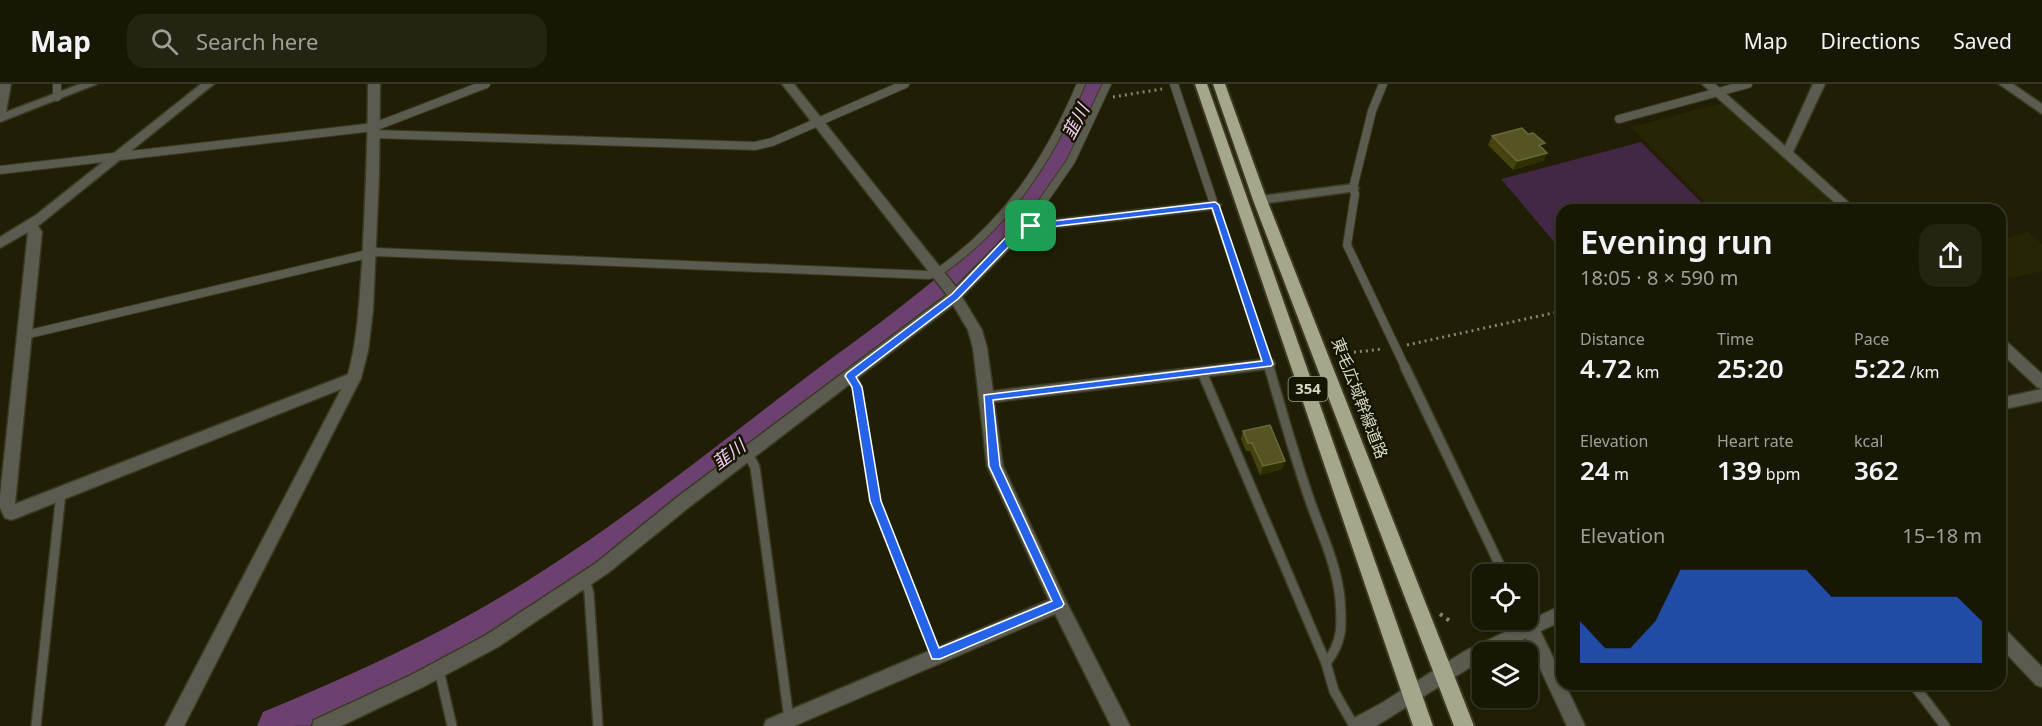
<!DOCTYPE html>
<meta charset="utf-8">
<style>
:root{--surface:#181704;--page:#252413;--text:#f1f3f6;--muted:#9f9f9a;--line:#363626;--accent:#2563eb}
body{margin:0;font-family:"Noto Sans","Noto Sans JP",sans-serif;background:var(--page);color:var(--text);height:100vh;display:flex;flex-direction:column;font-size:22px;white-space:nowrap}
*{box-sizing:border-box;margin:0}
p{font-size:20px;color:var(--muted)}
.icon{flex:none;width:33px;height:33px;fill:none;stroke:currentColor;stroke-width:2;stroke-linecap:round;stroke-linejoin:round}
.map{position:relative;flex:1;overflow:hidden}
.drawer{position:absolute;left:1556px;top:120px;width:450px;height:486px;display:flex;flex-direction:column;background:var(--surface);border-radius:18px;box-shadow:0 2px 4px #0004,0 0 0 2px var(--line)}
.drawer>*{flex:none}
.fabs{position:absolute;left:1472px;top:480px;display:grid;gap:12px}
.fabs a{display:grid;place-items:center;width:66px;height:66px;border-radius:12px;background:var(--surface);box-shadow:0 2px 4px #0004,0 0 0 2px var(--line);font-size:30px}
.pin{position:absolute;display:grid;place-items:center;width:51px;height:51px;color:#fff;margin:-26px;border-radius:12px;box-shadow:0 3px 9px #0006}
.round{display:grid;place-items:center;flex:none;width:63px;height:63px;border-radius:18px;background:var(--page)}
.head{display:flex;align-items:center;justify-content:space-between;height:102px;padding:0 24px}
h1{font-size:33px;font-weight:600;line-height:45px}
.figures{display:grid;grid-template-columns:repeat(3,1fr);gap:9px;height:102px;padding:6px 24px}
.figures div{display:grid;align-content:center}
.figures b{font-size:26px;font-weight:600}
.figures small{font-size:16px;font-weight:400}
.figures p{font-size:16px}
.chart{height:168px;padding:12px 24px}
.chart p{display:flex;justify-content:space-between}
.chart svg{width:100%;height:108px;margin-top:6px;fill:var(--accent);opacity:.7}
header{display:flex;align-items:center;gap:36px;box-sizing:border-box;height:84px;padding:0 30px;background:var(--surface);border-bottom:2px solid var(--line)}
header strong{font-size:28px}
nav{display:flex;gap:33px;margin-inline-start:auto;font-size:21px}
.search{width:420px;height:54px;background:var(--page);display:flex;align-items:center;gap:15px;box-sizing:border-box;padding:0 21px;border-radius:18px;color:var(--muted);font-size:22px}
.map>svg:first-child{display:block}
.built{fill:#272604}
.green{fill:#422844}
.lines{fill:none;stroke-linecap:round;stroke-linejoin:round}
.river{fill:#6d416f;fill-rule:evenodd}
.service-far1-casing{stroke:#3a3921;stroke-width:10}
.service-casing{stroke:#3a3921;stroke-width:12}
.minor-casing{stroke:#3a3921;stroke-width:3}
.tertiary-casing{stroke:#3a3921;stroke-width:3}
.trunk-casing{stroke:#3a3921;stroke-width:4}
.path-far1{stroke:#858571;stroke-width:3;stroke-dasharray:2 4;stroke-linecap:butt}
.path{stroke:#858571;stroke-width:4;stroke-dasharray:3 5;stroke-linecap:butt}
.service-far1{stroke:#5b5b4f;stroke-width:8}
.service{stroke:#5b5b4f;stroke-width:9}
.minor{fill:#5b5b4f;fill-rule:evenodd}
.tertiary{fill:#5b5b4f;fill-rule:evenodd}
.trunk{fill:#a6a68a;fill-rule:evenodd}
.wall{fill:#46440e}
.shaded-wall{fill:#302f02}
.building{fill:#565422;stroke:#6a693c;stroke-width:1.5}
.route{fill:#2563eb;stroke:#fff;stroke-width:1.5;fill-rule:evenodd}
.labels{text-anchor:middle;stroke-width:5;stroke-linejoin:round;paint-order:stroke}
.shield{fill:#161600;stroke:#9e9e8d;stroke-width:1.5}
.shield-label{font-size:15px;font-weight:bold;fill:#d8d8c9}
.street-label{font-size:16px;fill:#d8d8c9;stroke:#161600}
.water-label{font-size:18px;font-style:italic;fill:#f6cdf7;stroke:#161600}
</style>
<header>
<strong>Map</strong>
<div class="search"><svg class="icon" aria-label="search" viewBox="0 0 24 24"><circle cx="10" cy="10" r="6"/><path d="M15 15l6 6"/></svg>Search here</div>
<nav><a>Map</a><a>Directions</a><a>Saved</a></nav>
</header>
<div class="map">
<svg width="2042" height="642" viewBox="0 0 2042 642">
<rect width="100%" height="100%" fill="#201f06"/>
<g class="built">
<path d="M1723,19L1841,126H1712L1631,43Z"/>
<path d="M2028,148L2042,160V187L2000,197V156Z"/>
</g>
<path class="green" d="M1641,58L1709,126H1562L1561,166L1501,95Z"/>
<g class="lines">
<path class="river" d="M1082,0H1108C1083,56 1062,99 1021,146C965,212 892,262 825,316C697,418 571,522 423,596C395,611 358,632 328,641C312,642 275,642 257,642L263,628C348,593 431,555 509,508C607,449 697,377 787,308C876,239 979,176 1042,80C1058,55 1069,27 1082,0Z"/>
<g class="service-far1-casing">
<g id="service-far1">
<path d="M57,0V13"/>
<path d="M1174,0L1269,285"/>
<path d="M1383,0L1372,27L1353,104L1355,110L1347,161L1406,285"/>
<path d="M1619,35L1748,0"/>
<path d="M373,50L755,62L772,58L905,0"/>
<path d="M0,86L374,43L486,0"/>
<path d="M1031,142L1028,139L1071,77L1107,0"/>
<path d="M25,251L376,168L928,191L937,189C1006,142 1049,76 1081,0"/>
</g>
</g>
<g class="service-casing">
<g id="service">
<path d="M1269,283C1282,327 1294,371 1309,414C1320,446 1337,481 1340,515C1342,541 1343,558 1326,579"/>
<path d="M1405,283L1504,490"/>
<path d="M1202,288L1326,579L1334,607L1354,642"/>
<path d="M850,292L857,303L875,417L936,571"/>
<path d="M748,370L755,383L789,635"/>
<path d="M585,496L589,509L598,642"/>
<path d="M439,586L452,642"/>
<path d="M1913,600L1945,642"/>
<path d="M36,642L61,409"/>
</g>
</g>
<g class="minor-casing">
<g id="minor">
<path d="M0,0H11L6,28L80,0H97L0,38Z"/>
<path d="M201,0H214L38,142L42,148L15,420L349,290H359L361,294L359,298L17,434L11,436L5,434L0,424V412L28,148L0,164V153L36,131Z"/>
<path d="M782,0H794L956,203L1011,147L1026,139L1215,117L1221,121L1215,125L1034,146L1021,153L962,213L982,246L987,264L993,307L1268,275L1273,276L1275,280L1273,284L1268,285L994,318L1003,382L1065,515L1130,642H1111L1055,530L794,642H764L766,636L1049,516L987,382L973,264L968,246L953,221L688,424L608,489L498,563L423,603L341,642H312L314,636L411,591L486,551L596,479L676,414L947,211Z"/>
<path d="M1702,0H1715L1785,62L1813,0H1825L1793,68L1857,126H1843Z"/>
<path d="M1999,0H2013L2042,20V30Z"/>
<path d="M1353,100L1359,104L1357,107L1260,120L1254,116L1260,112Z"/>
<path d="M2000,255L2005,256L2042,290V305L2037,303L2000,268Z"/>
<path d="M1531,538L1537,540L1562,592V600H1565L1585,642H1567L1522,546L1525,540Z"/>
<path d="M2000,544L2006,546L2042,583V603L2036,601L2000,563Z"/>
</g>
</g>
<g class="tertiary-casing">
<g id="tertiary">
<path d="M368,0H380L379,92L373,226L368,267L361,294L184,642H165L347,294C358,256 359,219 362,180C365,120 368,60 368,0Z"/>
<path d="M2042,305V317L2000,326V314Z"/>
<path d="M1562,521V537L1497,568H1482V576L1376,642H1348L1350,636L1380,620L1465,567Z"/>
</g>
</g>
<g class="trunk-casing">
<g id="trunk">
<path d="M1195,0H1207L1433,642H1413Z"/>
<path d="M1213,0H1225L1267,116L1474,642H1454L1253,116Z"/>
</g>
</g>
<g class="path-far1">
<path d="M1113,13L1162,5"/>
<path d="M1407,261L1562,227"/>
<path d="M1348,269L1382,265"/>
</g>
<path class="path" d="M1440,530L1450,537"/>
<use href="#service-far1" class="service-far1"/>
<use href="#service" class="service"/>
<use href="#minor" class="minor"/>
<use href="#tertiary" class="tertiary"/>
<use href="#trunk" class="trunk"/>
</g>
<g class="wall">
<path d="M1492,52L1543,64L1547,69L1543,77L1513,86L1488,61Z"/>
<path d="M1243,347L1285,377L1282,385L1260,391L1250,367H1246L1241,355Z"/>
</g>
<g class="shaded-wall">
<path d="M1547,69L1543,77L1513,86L1517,77Z"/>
<path d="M1285,377L1282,385L1260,391L1263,382Z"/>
</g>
<g class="building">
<path d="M1522,44L1528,50L1533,49L1545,59L1539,61L1547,69L1517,77L1492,52Z"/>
<path d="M1270,341L1285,377L1263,382L1252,359H1248L1243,347Z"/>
</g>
<path class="route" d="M1215,118L1219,121L1273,280L1271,282L993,316L1000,382L1064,520L1062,523L940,575H932L870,417L852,303L845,292L847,289L952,210L1012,147L1028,140ZM1212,124L1262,277L984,311L989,382L1052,517L939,564L881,417L862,303L856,293L958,215L1019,152L1032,145Z"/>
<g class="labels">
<rect class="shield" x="1288.5" y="293" width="39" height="24" rx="4.5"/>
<g class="shield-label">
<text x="1308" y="310">354</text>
</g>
<g class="street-label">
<text transform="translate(1360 314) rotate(69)" y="6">東毛広域幹線道路</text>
</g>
<g class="water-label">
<text transform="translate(1076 38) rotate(-62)" y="6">韮川</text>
<text transform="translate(729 371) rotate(-37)" y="6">韮川</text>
</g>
</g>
</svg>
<div class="fabs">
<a><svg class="icon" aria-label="locate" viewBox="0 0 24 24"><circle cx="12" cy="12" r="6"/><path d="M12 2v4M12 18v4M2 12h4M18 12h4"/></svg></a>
<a><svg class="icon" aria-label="layers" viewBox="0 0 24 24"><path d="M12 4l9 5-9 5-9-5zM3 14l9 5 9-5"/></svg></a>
</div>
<div class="pin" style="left:1031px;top:142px;background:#1e9e55"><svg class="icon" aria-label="arrive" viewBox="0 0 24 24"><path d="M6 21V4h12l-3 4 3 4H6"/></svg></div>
<section class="drawer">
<div class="head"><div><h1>Evening run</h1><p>18:05 · 8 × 590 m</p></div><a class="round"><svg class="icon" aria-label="share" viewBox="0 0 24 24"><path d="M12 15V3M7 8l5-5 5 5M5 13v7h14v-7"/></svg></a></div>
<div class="figures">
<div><p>Distance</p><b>4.72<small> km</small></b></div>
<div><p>Time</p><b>25:20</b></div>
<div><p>Pace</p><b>5:22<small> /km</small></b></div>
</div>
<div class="figures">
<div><p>Elevation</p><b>24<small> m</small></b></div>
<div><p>Heart rate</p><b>139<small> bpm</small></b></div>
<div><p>kcal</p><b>362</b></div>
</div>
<div class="chart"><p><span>Elevation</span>15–18 m</p>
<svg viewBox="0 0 160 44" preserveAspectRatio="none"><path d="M0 44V27L10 38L20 38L30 27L40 6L50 6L60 6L70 6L80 6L90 6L100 17L110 17L120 17L130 17L140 17L150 17L160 27V44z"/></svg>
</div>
</section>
</div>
